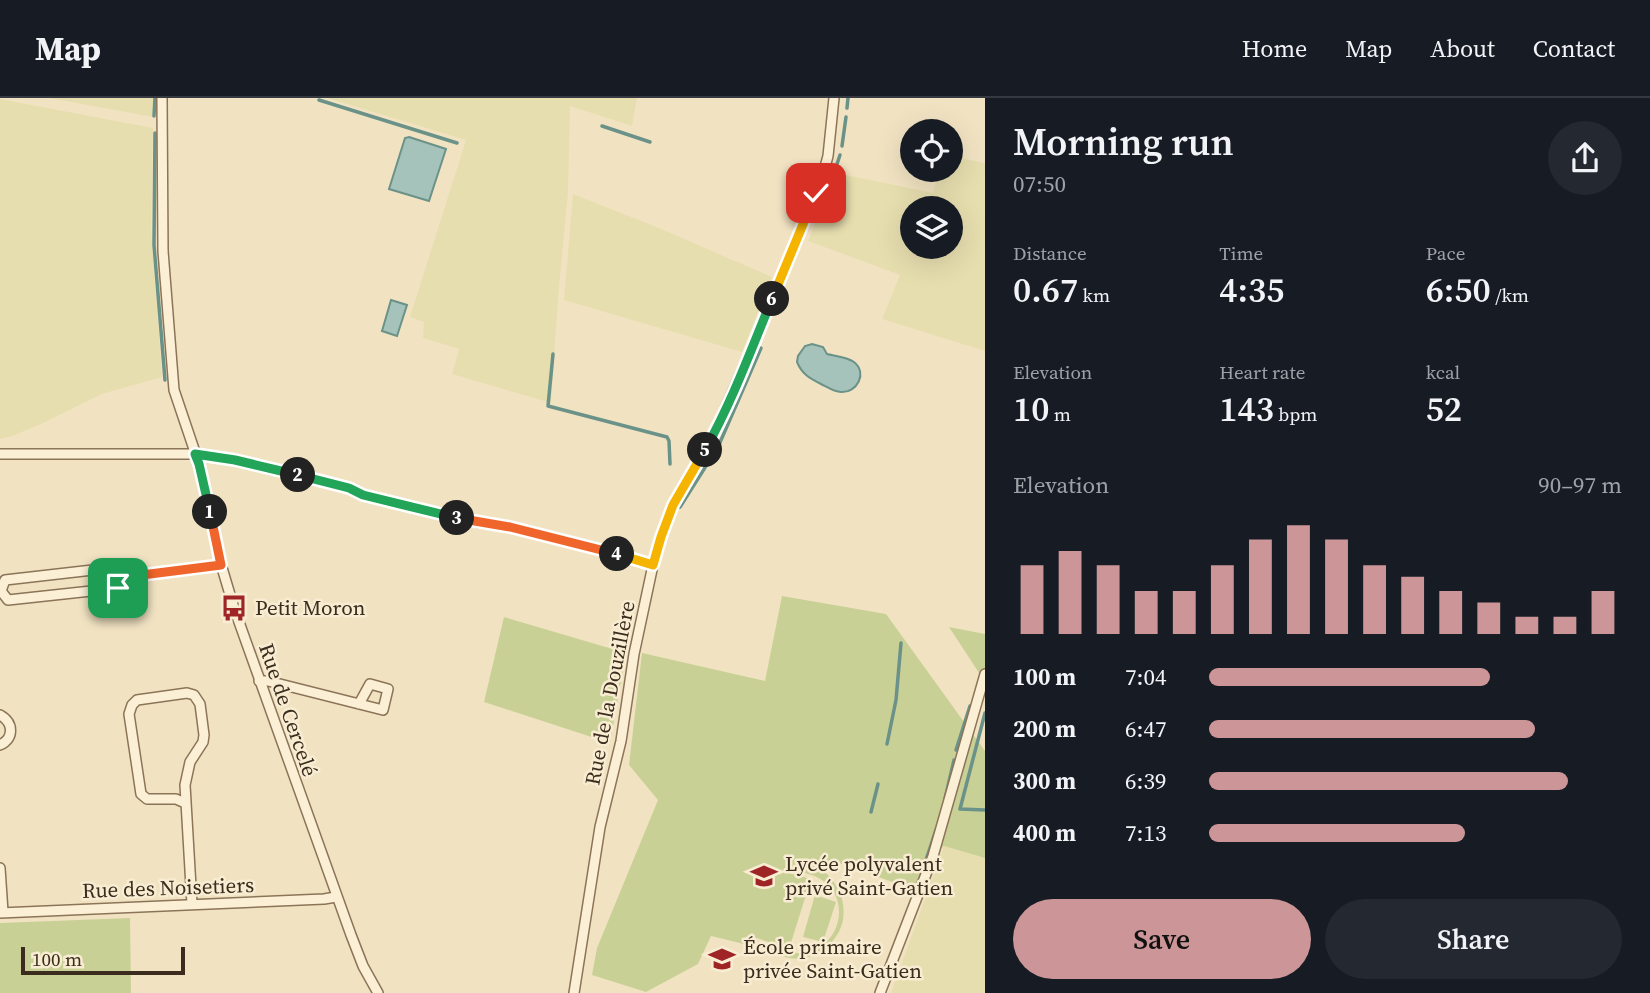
<!DOCTYPE html>
<meta charset="utf-8">
<style>
:root{--surface:#171b24;--page:#242831;--text:#f1f3f6;--muted:#9ea1a6;--line:#363941;--accent:#cc9698}
body{margin:0;font-family:"Source Serif 4",serif;background:var(--page);color:var(--text);height:100vh;display:flex;flex-direction:column;font-size:26px;white-space:nowrap}
*{box-sizing:border-box;margin:0}
p{font-size:23px;color:var(--muted)}
.icon{flex:none;width:38px;height:38px;fill:none;stroke:currentColor;stroke-width:2;stroke-linecap:round;stroke-linejoin:round}
.map{position:relative;flex:1;overflow:hidden}
.panel{display:flex;flex-direction:column;background:var(--surface);width:665px}
.panel>*{flex:none}
.tools{position:absolute;left:900px;top:21px;display:grid;gap:14px}
.tools a{display:grid;place-items:center;width:63px;height:63px;border-radius:50%;background:var(--surface);box-shadow:0 7px 28px #0002;font-size:35px}
.scale{position:absolute;left:21px;bottom:18px;width:164px;box-sizing:border-box;padding-left:7px;border:4px solid #3b2c1d;border-top:0;font-size:19px;line-height:24px;white-space:nowrap;color:#3b2c1d;-webkit-text-stroke:5px #f8edd2;paint-order:stroke}
.pin{position:absolute;display:grid;place-items:center;width:60px;height:60px;color:#fff;margin:-30px;border-radius:14px;box-shadow:0 4px 10px #0006}
.km{position:absolute;width:35px;height:35px;margin:-18px;border-radius:50%;background:#222;color:#fff;font-size:19px;line-height:35px;text-align:center}
.round{display:grid;place-items:center;flex:none;width:74px;height:74px;border-radius:37px;background:var(--page)}
.headline{display:flex;align-items:center;justify-content:space-between;height:119px;padding:0 28px}
h1{font-size:38px;font-weight:600;line-height:52px}
.metrics{display:grid;grid-template-columns:repeat(3,1fr);gap:10px;height:119px;padding:7px 28px}
.metrics div{display:grid;align-content:center}
.metrics b{font-size:35px;font-weight:600}
.metrics small{font-size:19px;font-weight:400}
.metrics p{font-size:19px}
.chart{height:196px;padding:14px 28px}
.chart p{display:flex;justify-content:space-between}
.chart svg{width:100%;height:126px;margin-top:7px;stroke:var(--accent);stroke-width:6}
.primary-button{display:flex;gap:14px;margin-top:auto;padding:14px 28px}
.primary-button a{flex:1;height:80px;border-radius:42px;background:var(--accent);color:#111;font-size:28px;font-weight:600;line-height:80px;text-align:center}
.primary-button a+a{background:var(--page);color:var(--text)}
ul{padding:0 28px;list-style:none;font-size:23px}
li{display:grid;grid-template-columns:112px 84px 1fr;align-items:center;height:52px}
li i{height:18px;border-radius:9px;background:var(--accent)}
header{display:flex;align-items:center;gap:42px;box-sizing:border-box;height:98px;padding:0 35px;background:var(--surface);border-bottom:2px solid var(--line)}
header strong{font-size:33px}
nav{display:flex;gap:38px;margin-inline-start:auto;font-size:24px}
main{display:flex;flex:1;min-height:0}
.map>svg:first-child{display:block}
.farmland{fill:#e7deaf;fill-rule:evenodd}
.green{fill:#c9d095;fill-rule:evenodd}
.water{fill:#a5c3ba;stroke:#6b9288;stroke-width:2}
.lines{fill:none;stroke-linecap:round;stroke-linejoin:round}
.stream{stroke:#6b9288;stroke-width:3.5}
.minor-casing{stroke:#8c7458;stroke-width:12}
.minor{stroke:#fbf0d6;stroke-width:9}
.split-1-casing{stroke:#fff;stroke-width:14}
.split-2-casing{stroke:#fff;stroke-width:14}
.split-3-casing{stroke:#fff;stroke-width:14}
.split-4-casing{stroke:#fff;stroke-width:14}
.split-5-casing{stroke:#fff;stroke-width:14}
.split-6-casing{stroke:#fff;stroke-width:14}
.split-7-casing{stroke:#fff;stroke-width:14}
.split-1{stroke:#f0652b;stroke-width:9}
.split-2{stroke:#22a559;stroke-width:9}
.split-3{stroke:#22a559;stroke-width:9}
.split-4{stroke:#f0652b;stroke-width:9}
.split-5{stroke:#f5b400;stroke-width:9}
.split-6{stroke:#22a559;stroke-width:9}
.split-7{stroke:#f5b400;stroke-width:9}
.labels{text-anchor:middle;stroke-width:5;stroke-linejoin:round;paint-order:stroke}
.poi-label{font-size:21px;fill:#3b2c1d;stroke:#f8edd2;text-anchor:start}
.street-label{font-size:21px;fill:#3b2c1d;stroke:#f8edd2}
</style>
<header>
<strong>Map</strong>
<nav><a>Home</a><a>Map</a><a>About</a><a>Contact</a></nav>
</header>
<main>
<div class="map">
<svg width="985" height="895" viewBox="0 0 985 895">
<rect width="100%" height="100%" fill="#f1e3c2"/>
<g class="farmland">
<path d="M49,0H154L153,19Z"/>
<path d="M327,0H637L632,28L570,8L568,94L558,200L551,305L452,276L459,251L423,240L424,224L410,219L466,42Z"/>
<path d="M0,1L153,30L151,132L162,279L102,296L41,326L12,338L0,341Z"/>
<path d="M950,58L985,65V253L882,221L900,177L808,143L836,75L933,95L939,72H950ZM912,110H950V149H912Z"/>
<path d="M573,96L659,130L772,179L742,254L564,202Z"/>
<path d="M944,748L985,760V895H891Z"/>
</g>
<g class="green">
<path d="M782,498L886,516L985,653V760L944,748L925,765L915,792L833,763L824,773C838,787 846,801 843,822C839,844 814,865 790,860C782,859 773,854 764,851C747,847 729,842 711,838L698,866L646,894L592,877L597,850L658,702L629,667L642,555L765,583ZM792,771C804,775 818,777 827,786C850,807 838,847 808,854C792,858 770,850 755,844L757,840L789,851L811,781L782,773Z"/>
<path d="M504,519L626,555L610,645L484,604Z"/>
<path d="M949,529L985,536V584Z"/>
<path d="M815,797L836,804L823,844L803,839Z"/>
<path d="M130,820L131,895H0V825Z"/>
</g>
<g class="water">
<path d="M409,39L446,51L429,103L389,91L405,40Z"/>
<path d="M391,202L407,207L397,238L382,233Z"/>
<path d="M812,246L823,249L827,256C835,258 847,259 854,264C868,275 857,295 841,294C834,294 827,289 821,286C809,280 802,276 797,264L798,258L805,248Z"/>
</g>
<g class="lines">
<g class="stream">
<path d="M319,2L457,45"/>
<path d="M847,10L848,0"/>
<path d="M154,18L155,0"/>
<path d="M602,28L650,44"/>
<path d="M155,35L154,147L165,282"/>
<path d="M842,48L846,19"/>
<path d="M834,75L840,57"/>
<path d="M553,256L548,308L667,339L669,343L670,366"/>
<path d="M680,409L718,349L761,250"/>
<path d="M985,615L960,711L985,712"/>
<path d="M887,646L896,602L901,545"/>
<path d="M956,652L970,608"/>
<path d="M945,701L954,662"/>
<path d="M871,714L878,686"/>
<path d="M923,771L936,732"/>
</g>
<g class="minor-casing">
<g id="minor">
<path d="M162,0L163,153L174,292L199,366L220,463L234,510L351,837L363,868L378,895"/>
<path d="M0,356H195L235,362L349,390L363,397L469,423L510,429L608,453L653,467"/>
<path d="M126,479L221,467"/>
<path d="M1,493L8,502L119,490L126,479"/>
<path d="M1,493L5,482L119,469L126,479"/>
<path d="M259,583H268L383,612L388,591L370,586L359,606"/>
<path d="M0,617C14,625 14,640 0,647"/>
<path d="M185,705L176,701H147L141,696L129,616L132,607L137,602L187,595L194,597L200,606L204,637L203,644L190,664L185,687L192,806"/>
<path d="M0,770L3,814"/>
<path d="M0,815L324,801L336,799"/>
<path d="M574,895L600,729L621,643L634,556L653,467L661,439L673,407L714,336L748,259L820,87L828,58L834,0"/>
<path d="M880,895L933,758L985,576"/>
</g>
</g>
<use href="#minor" class="minor"/>
</g>
<g class="lines">
<g class="split-1-casing">
<path id="split-1" d="M118,490L126,479L221,467L210,414"/>
</g>
<g class="split-2-casing">
<path id="split-2" d="M210,414L199,366L195,356L235,362L298,377"/>
</g>
<g class="split-3-casing">
<path id="split-3" d="M298,377L349,390L363,397L457,420"/>
</g>
<g class="split-4-casing">
<path id="split-4" d="M457,420L510,429L617,456"/>
</g>
<g class="split-5-casing">
<path id="split-5" d="M617,456L653,467L661,439L673,407L705,352"/>
</g>
<g class="split-6-casing">
<path id="split-6" d="M705,352C732,304 751,252 772,201"/>
</g>
<g class="split-7-casing">
<path id="split-7" d="M772,201L816,95"/>
</g>
<use href="#split-1" class="split-1"/>
<use href="#split-2" class="split-2"/>
<use href="#split-3" class="split-3"/>
<use href="#split-4" class="split-4"/>
<use href="#split-5" class="split-5"/>
<use href="#split-6" class="split-6"/>
<use href="#split-7" class="split-7"/>
</g>
<defs>
<g id="bus-bare" transform="scale(2.1)"><path d="M-5-6H5V4H4V6H2V4H-2V6H-4V4H-5ZM-3.5-4V0h7V-4ZM-3.5 1.2v1.5H-2V1.2ZM2 1.2v1.5H3.5V1.2Z" fill="#9f2425" stroke="#f8edd2" stroke-width="2.5" paint-order="stroke"/></g>
<g id="school-bare" transform="scale(2.1)"><path d="M0-5L7-2L0 1L-7-2ZM-4 1L0 2.5L4 1V4Q0 6-4 4Z" fill="#9f2425" stroke="#f8edd2" stroke-width="2.5" paint-order="stroke"/></g>
</defs>
<g fill-rule="evenodd">
<use href="#bus-bare" x="234" y="510"/>
<use href="#school-bare" x="764" y="778"/>
<use href="#school-bare" x="722" y="861"/>
</g>
<g class="labels">
<g class="poi-label">
<text x="255" y="517">Petit Moron</text>
<text x="785" y="773">Lycée polyvalent<tspan x="785" dy="24">privé Saint-Gatien</tspan></text>
<text x="743" y="856">École primaire<tspan x="743" dy="24">privée Saint-Gatien</tspan></text>
</g>
<g class="street-label">
<text transform="translate(610 595) rotate(-79)" y="7">Rue de la Douzillère</text>
<text transform="translate(288 612) rotate(71)" y="7">Rue de Cercelé</text>
<text transform="translate(168 790) rotate(-2)" y="7">Rue des Noisetiers</text>
</g>
</g>
</svg>
<div class="tools">
<a><svg class="icon" aria-label="locate" viewBox="0 0 24 24"><circle cx="12" cy="12" r="6"/><path d="M12 2v4M12 18v4M2 12h4M18 12h4"/></svg></a>
<a><svg class="icon" aria-label="layers" viewBox="0 0 24 24"><path d="M12 4l9 5-9 5-9-5zM3 14l9 5 9-5"/></svg></a>
</div>
<div class="scale">100 m</div>
<div class="pin" style="left:118px;top:490px;background:#1e9e55"><svg class="icon" aria-label="arrive" viewBox="0 0 24 24"><path d="M6 21V4h12l-3 4 3 4H6"/></svg></div>
<div class="pin" style="left:816px;top:95px;background:#d93025"><svg class="icon" aria-label="check" viewBox="0 0 24 24"><path d="M5 12l5 5 9-10"/></svg></div>
<b class="km" style="left:210px;top:414px">1</b>
<b class="km" style="left:298px;top:377px">2</b>
<b class="km" style="left:457px;top:420px">3</b>
<b class="km" style="left:617px;top:456px">4</b>
<b class="km" style="left:705px;top:352px">5</b>
<b class="km" style="left:772px;top:201px">6</b>
</div>
<section class="panel">
<div class="headline"><div><h1>Morning run</h1><p>07:50</p></div><a class="round"><svg class="icon" aria-label="share" viewBox="0 0 24 24"><path d="M12 15V3M7 8l5-5 5 5M5 13v7h14v-7"/></svg></a></div>
<div class="metrics">
<div><p>Distance</p><b>0.67<small> km</small></b></div>
<div><p>Time</p><b>4:35</b></div>
<div><p>Pace</p><b>6:50<small> /km</small></b></div>
</div>
<div class="metrics">
<div><p>Elevation</p><b>10<small> m</small></b></div>
<div><p>Heart rate</p><b>143<small> bpm</small></b></div>
<div><p>kcal</p><b>52</b></div>
</div>
<div class="chart"><p><span>Elevation</span>90–97 m</p>
<svg viewBox="0 0 160 44" preserveAspectRatio="none"><path d="M5 44V20M15 44V15M25 44V20M35 44V29M45 44V29M55 44V20M65 44V11M75 44V6M85 44V11M95 44V20M105 44V24M115 44V29M125 44V33M135 44V38M145 44V38M155 44V29"/></svg>
</div>
<ul>
<li><b>100 m</b>7:04<i style="width:68%"></i></li>
<li><b>200 m</b>6:47<i style="width:79%"></i></li>
<li><b>300 m</b>6:39<i style="width:87%"></i></li>
<li><b>400 m</b>7:13<i style="width:62%"></i></li>
</ul>
<div class="primary-button"><a>Save</a><a>Share</a></div>
</section>
</main>
